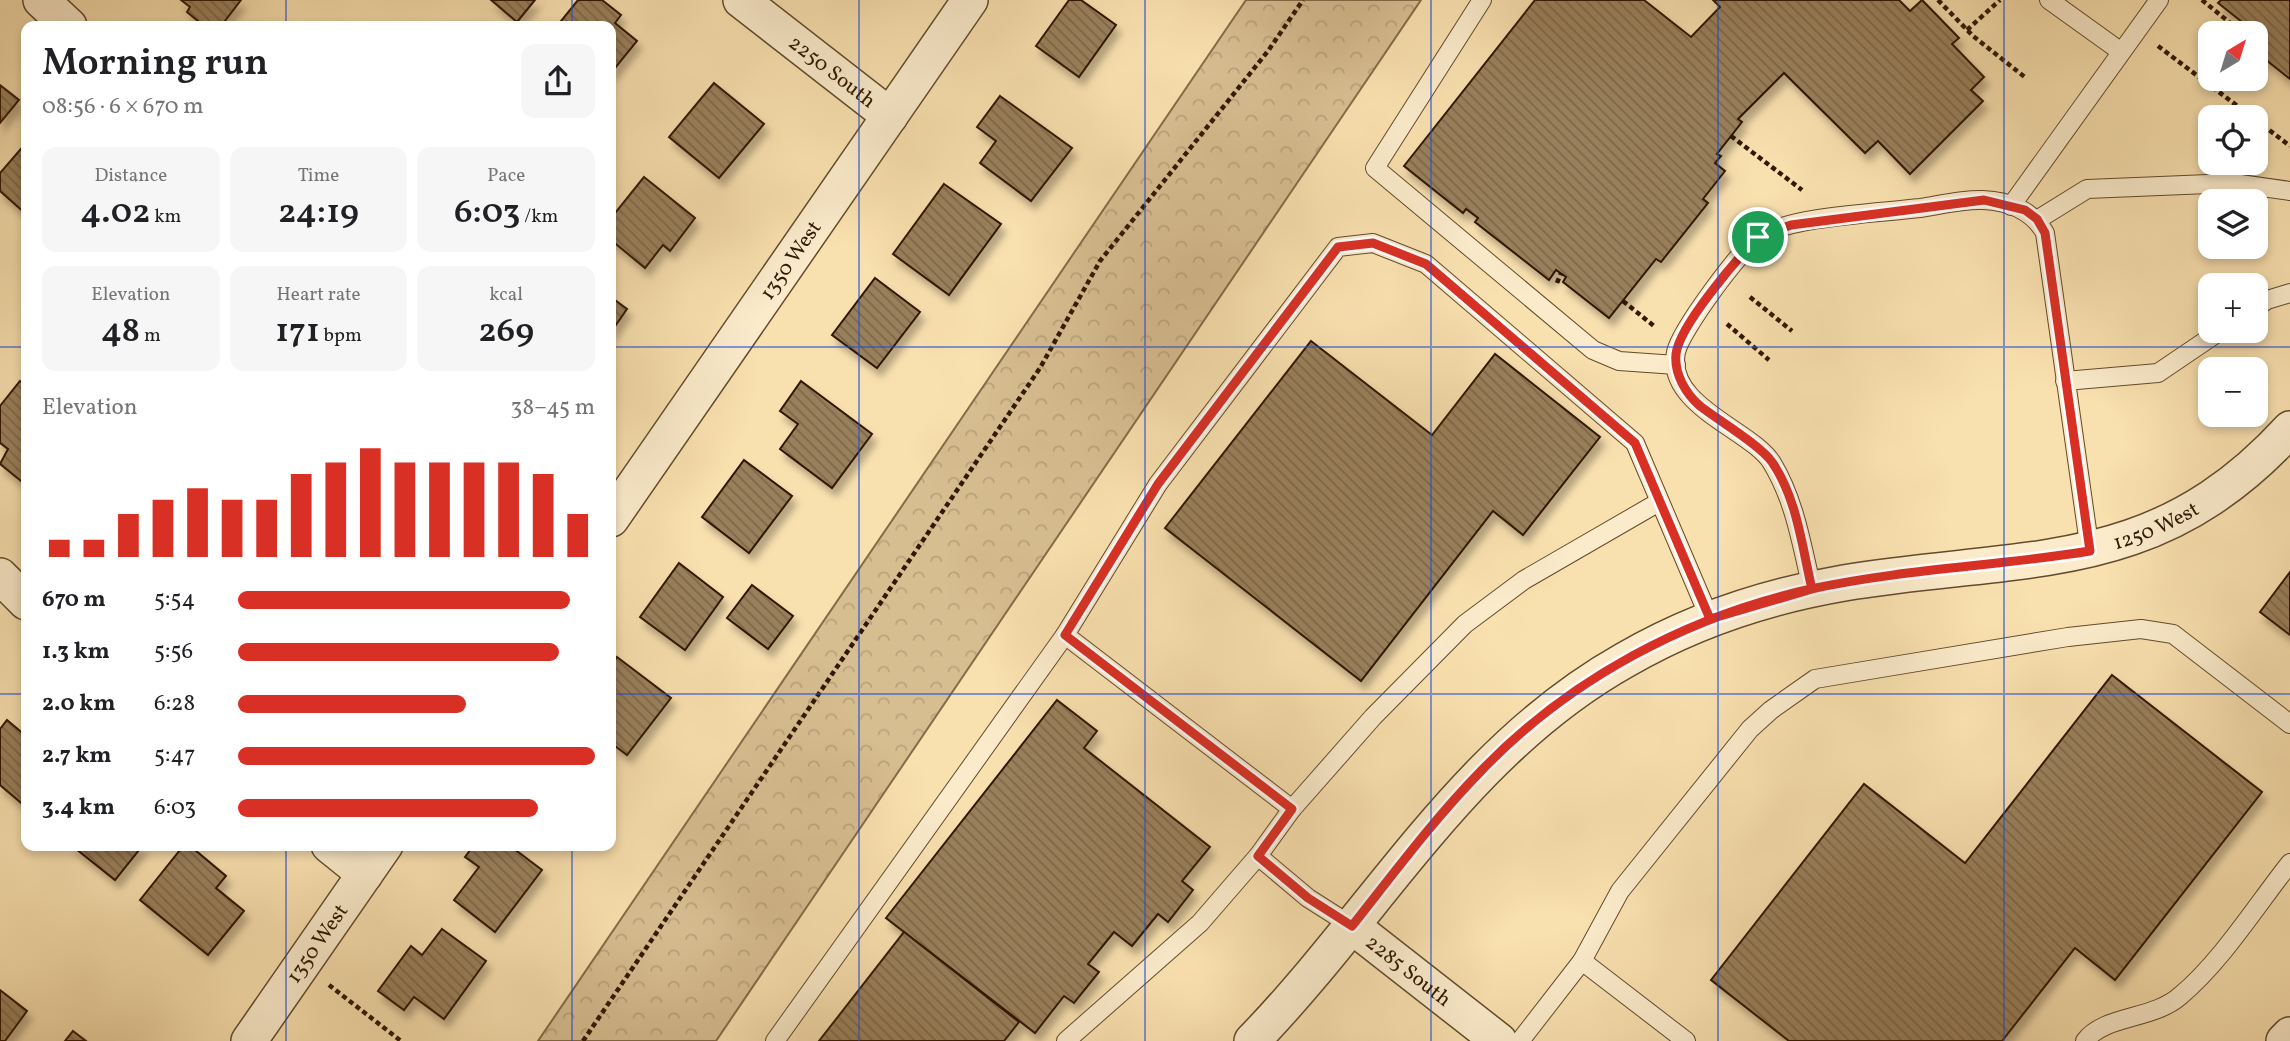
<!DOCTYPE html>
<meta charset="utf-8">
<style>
:root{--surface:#fff;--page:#f6f6f6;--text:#202124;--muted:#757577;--accent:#d93025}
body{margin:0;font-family:Vollkorn,serif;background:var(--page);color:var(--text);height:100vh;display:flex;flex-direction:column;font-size:26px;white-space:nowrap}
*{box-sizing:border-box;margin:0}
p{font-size:23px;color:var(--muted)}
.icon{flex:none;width:38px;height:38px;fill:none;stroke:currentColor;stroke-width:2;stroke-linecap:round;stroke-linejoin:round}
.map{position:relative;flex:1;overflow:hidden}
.drawer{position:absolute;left:21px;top:21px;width:595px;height:830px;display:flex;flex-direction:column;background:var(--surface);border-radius:14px;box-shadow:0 4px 10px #0003}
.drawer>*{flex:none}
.needle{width:46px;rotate:38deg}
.fabs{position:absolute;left:2198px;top:21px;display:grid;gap:14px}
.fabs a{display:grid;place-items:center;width:70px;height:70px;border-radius:14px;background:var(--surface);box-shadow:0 4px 10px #0003;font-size:35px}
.pin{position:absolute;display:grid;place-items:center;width:60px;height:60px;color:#fff;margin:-30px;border:4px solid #fff;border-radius:50%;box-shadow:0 2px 7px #0007}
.round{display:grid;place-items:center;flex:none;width:74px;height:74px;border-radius:14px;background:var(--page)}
.headline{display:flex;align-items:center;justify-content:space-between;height:119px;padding:0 21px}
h1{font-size:38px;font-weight:600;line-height:52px}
.stats{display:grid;grid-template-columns:repeat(3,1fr);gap:10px;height:119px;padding:7px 21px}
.stats div{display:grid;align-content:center;border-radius:14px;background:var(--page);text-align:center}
.stats b{font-size:35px;font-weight:600}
.stats small{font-size:19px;font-weight:400}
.stats p{font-size:19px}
.chart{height:196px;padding:14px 21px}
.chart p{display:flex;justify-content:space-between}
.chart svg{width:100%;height:126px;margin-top:7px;stroke:var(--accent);stroke-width:6}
ul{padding:0 21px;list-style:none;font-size:23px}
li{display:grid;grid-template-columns:112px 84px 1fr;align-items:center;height:52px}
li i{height:18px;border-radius:9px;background:var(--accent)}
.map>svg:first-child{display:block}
.park{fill:url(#park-crowns);stroke:#846c48;stroke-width:2}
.building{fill:url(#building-back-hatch);stroke:#301900;stroke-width:2;filter:url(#shadow)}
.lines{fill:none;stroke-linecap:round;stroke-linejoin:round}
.service-casing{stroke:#624b2c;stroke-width:20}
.minor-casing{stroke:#624b2c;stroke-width:38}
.path{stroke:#301900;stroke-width:4.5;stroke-dasharray:5 3.5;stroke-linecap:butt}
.service{stroke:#fbebcb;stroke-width:18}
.minor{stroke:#fbebcb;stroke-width:35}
.route-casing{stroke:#fff;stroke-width:14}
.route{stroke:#d93025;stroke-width:9}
.grid{fill:none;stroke:#1d4ed8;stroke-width:2;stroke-opacity:0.55}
.labels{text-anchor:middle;stroke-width:5;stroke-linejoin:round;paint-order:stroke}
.street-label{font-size:21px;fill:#301900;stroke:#fbebcb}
</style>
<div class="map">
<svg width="2290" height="1041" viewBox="0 0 2290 1041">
<defs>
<pattern id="park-crowns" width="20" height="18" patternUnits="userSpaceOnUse" patternTransform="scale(1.75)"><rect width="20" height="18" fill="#d7be91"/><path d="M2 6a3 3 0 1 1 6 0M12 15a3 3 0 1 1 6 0" fill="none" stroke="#b9a37b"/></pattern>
<pattern id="building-back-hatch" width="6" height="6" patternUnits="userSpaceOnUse" patternTransform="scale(1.75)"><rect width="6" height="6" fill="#99805b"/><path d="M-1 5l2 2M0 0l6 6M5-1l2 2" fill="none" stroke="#7d6849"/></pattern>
<filter id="shadow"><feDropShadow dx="4.5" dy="8" stdDeviation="3.5" flood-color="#0004"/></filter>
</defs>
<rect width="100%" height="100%" fill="#f9e0af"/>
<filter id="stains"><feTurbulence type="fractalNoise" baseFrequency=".00286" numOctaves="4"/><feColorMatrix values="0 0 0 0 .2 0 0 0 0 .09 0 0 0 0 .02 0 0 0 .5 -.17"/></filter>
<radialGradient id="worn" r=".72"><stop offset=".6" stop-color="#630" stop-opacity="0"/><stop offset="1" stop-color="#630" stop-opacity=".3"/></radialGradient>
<path class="park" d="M1246,0H1421L716,1041H538Z"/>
<g class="building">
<path d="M181,0H241L221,26H204L187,12L190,7Z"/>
<path d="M491,0H535L517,22Z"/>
<path d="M578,0H602L621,15L615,23L637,41L611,73V26H557Z"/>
<path d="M1069,0H1081L1116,25L1079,77L1036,46Z"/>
<path d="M1535,0H1644L1691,37L1720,7L1713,0H1899L1910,11L1922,0L1959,38L1952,44L1984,77L1971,90L1983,101L1910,174L1878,141L1865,153L1784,73L1738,119L1742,122L1717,154L1721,156L1715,163L1725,171L1703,199L1708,203L1661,262L1656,259L1609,318L1563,282L1566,277L1556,270L1549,280L1475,222L1478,218L1466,209L1463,213L1404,166Z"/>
<path d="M2221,0H2290V79L2256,52V33L2218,3Z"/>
<path d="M714,83L764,124L719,178L669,137Z"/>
<path d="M0,85L19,100L0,123Z"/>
<path d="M1000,96L1072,148L1031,201L980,163L996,141L977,127Z"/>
<path d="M26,143V214L0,191V173Z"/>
<path d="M644,177L695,218L670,251L663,245L645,268L611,240V218Z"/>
<path d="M944,184L1001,224L949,295L893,254Z"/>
<path d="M875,278L920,312L877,368L832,335Z"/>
<path d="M611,297L627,309L611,332Z"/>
<path d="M1311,341L1432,435L1495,354L1600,437L1523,535L1493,511L1361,681L1165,528Z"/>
<path d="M20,381L26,386V485L0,464L8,449L0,443V406Z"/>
<path d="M801,381L872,434L832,488L780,449L798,424L780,411Z"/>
<path d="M744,460L792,496L749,553L702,517Z"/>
<path d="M679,563L723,597L685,650L640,617Z"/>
<path d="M2290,572V635L2260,612Z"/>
<path d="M752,585L793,616L768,649L727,618Z"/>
<path d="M617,657L671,698L627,755L611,743V665Z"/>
<path d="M2112,675L2262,792L2115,980L2075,948L2002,1041H1789L1711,980L1864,784L1965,863Z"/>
<path d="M1057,700L1097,731L1084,748L1210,847L1182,881L1193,890L1168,922L1158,914L1132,946L1114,932L1088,964L1099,972L1074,1003L1064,996L1035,1033L886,918Z"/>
<path d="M7,720L26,736V807L0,785V729Z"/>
<path d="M71,845H143L115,880Z"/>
<path d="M184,845H189L226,876L216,888L244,911L208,955L140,900Z"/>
<path d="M474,845H509L542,870L495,932L454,900L479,867L465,857Z"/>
<path d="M442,929L486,961L444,1019L414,997L404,1010L378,991L411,946L422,955Z"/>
<path d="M904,932L1019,1022L1004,1041H819Z"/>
<path d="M0,990L27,1011L5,1041H0Z"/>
<path d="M73,1031L86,1041H65Z"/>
</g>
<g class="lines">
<g class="service-casing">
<g id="service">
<path d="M1482,0L1375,168L1593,350L1619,361L1676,365"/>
<path d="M2049,0L2120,51"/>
<path d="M2011,206L2159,0"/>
<path d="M2037,220L2087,189L2233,183L2290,191"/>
<path d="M2256,307L2267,300L2290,293"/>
<path d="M2065,381L2158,373L2220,331"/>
<path d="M1812,589C1802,546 1795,501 1772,463C1752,430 1665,406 1676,352C1681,330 1740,250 1759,237C1790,216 1880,213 1920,208C1940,205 1963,199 1983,200C2009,201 2033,211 2045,233L2090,551"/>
<path d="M1065,635L1158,484L1338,247L1373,243L1426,264L1635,443L1710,619"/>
<path d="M1292,809L1373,717L1465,624L1524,580L1659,502"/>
<path d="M1582,961L1686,1041"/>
<path d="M775,1041L1065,635L1292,809L1258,856"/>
<path d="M1066,1041L1200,923L1258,856L1308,898L1352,926"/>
<path d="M1520,1041L1582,961L1620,891L1750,729L1771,710L1815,679L2068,637L2141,629L2173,634L2290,724"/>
<path d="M2085,1041C2104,1015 2153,1020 2180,996C2221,962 2256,906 2290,863"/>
</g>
</g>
<g class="minor-casing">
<g id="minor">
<path d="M41,0L69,26"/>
<path id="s1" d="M741,0L890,116"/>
<path id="s2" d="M611,519L970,0"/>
<path d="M0,576L26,602"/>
<path d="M329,845L365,874"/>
<path id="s3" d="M1352,926L1499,1041"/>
<path id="s4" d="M249,1041L385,845"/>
<path id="s5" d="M1252,1041C1378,911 1463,751 1625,660C1692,621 1768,596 1844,583C2024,553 2154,578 2290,429"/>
<path d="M2284,1041L2290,1035"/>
</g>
</g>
<g class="path">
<path d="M1938,0L1973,36L2026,78"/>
<path d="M2202,0L2240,31L2238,33"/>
<path d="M1967,30L2000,0"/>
<path d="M2158,46L2252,117"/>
<path d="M2204,81L2210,72"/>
<path d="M2256,120L2290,146"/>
<path d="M1731,136L1802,190"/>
<path d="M1557,283L1561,273"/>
<path d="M1750,297L1792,331"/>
<path d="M1623,301L1654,326"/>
<path d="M1727,324L1769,360"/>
<path d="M329,985L401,1041"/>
<path d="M583,1041L1040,368L1100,261L1268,51L1303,0"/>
</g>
<use href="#service" class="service"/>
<use href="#minor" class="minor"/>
</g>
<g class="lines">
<g class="route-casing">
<path id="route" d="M1758,237C1737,259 1679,326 1676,354C1674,374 1686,394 1700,406C1718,420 1760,445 1772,462C1797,498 1802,547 1812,589L1710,619L1635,443L1426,264L1373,243L1338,247L1158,484L1065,635L1292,809L1258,856L1308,898L1352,926C1394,873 1434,819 1481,771C1569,679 1688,616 1811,589C1903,569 1998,566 2090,551L2045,233L2037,219L2025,210L1984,200L1791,225L1758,237"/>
</g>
<use href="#route" class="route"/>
</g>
<path class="grid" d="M286,0V26M572,0V26M859,0V1041M1145,0V1041M1431,0V1041M1718,0V1041M2004,0V1041M0,347H26M611,347H2290M0,694H26M611,694H2290M286,845V1041M572,845V1041"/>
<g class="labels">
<g class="street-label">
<text dy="7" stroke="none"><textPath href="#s1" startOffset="116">2250 South</textPath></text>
<text dy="7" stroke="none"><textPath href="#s2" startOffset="315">1350 West</textPath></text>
<text dy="7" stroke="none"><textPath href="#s5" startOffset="1088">1250 West</textPath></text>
<text dy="7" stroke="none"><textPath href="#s4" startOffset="119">1350 West</textPath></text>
<text dy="7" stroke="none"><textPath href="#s3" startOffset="72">2285 South</textPath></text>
</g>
</g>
<rect width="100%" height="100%" filter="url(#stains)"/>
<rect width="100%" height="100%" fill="url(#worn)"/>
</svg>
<div class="fabs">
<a><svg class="needle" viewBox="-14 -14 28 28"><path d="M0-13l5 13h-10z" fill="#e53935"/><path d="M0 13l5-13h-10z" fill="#757577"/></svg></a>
<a><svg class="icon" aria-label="locate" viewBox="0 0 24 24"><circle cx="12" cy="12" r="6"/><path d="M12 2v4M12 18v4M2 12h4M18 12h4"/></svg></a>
<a><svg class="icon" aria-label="layers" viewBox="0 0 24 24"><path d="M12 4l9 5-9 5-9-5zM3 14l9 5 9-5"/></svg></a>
<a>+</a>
<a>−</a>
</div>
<div class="pin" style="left:1758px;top:237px;background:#1e9e55"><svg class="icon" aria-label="arrive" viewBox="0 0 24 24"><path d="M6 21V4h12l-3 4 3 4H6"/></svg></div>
<section class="drawer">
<div class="headline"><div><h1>Morning run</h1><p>08:56 · 6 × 670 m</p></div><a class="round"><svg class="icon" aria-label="share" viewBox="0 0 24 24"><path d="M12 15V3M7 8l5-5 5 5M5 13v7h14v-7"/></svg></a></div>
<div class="stats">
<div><p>Distance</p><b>4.02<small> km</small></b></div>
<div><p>Time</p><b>24:19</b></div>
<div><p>Pace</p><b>6:03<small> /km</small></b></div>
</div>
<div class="stats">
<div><p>Elevation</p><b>48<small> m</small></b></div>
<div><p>Heart rate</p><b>171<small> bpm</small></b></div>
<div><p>kcal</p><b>269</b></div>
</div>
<div class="chart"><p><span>Elevation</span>38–45 m</p>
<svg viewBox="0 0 160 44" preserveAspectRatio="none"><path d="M5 44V38M15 44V38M25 44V29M35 44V24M45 44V20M55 44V24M65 44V24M75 44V15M85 44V11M95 44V6M105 44V11M115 44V11M125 44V11M135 44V11M145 44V15M155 44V29"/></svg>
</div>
<ul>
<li><b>670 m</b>5:54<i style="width:93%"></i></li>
<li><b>1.3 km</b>5:56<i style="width:90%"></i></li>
<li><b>2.0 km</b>6:28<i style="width:64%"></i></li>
<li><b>2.7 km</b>5:47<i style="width:100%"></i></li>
<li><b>3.4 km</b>6:03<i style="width:84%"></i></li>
</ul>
</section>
</div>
